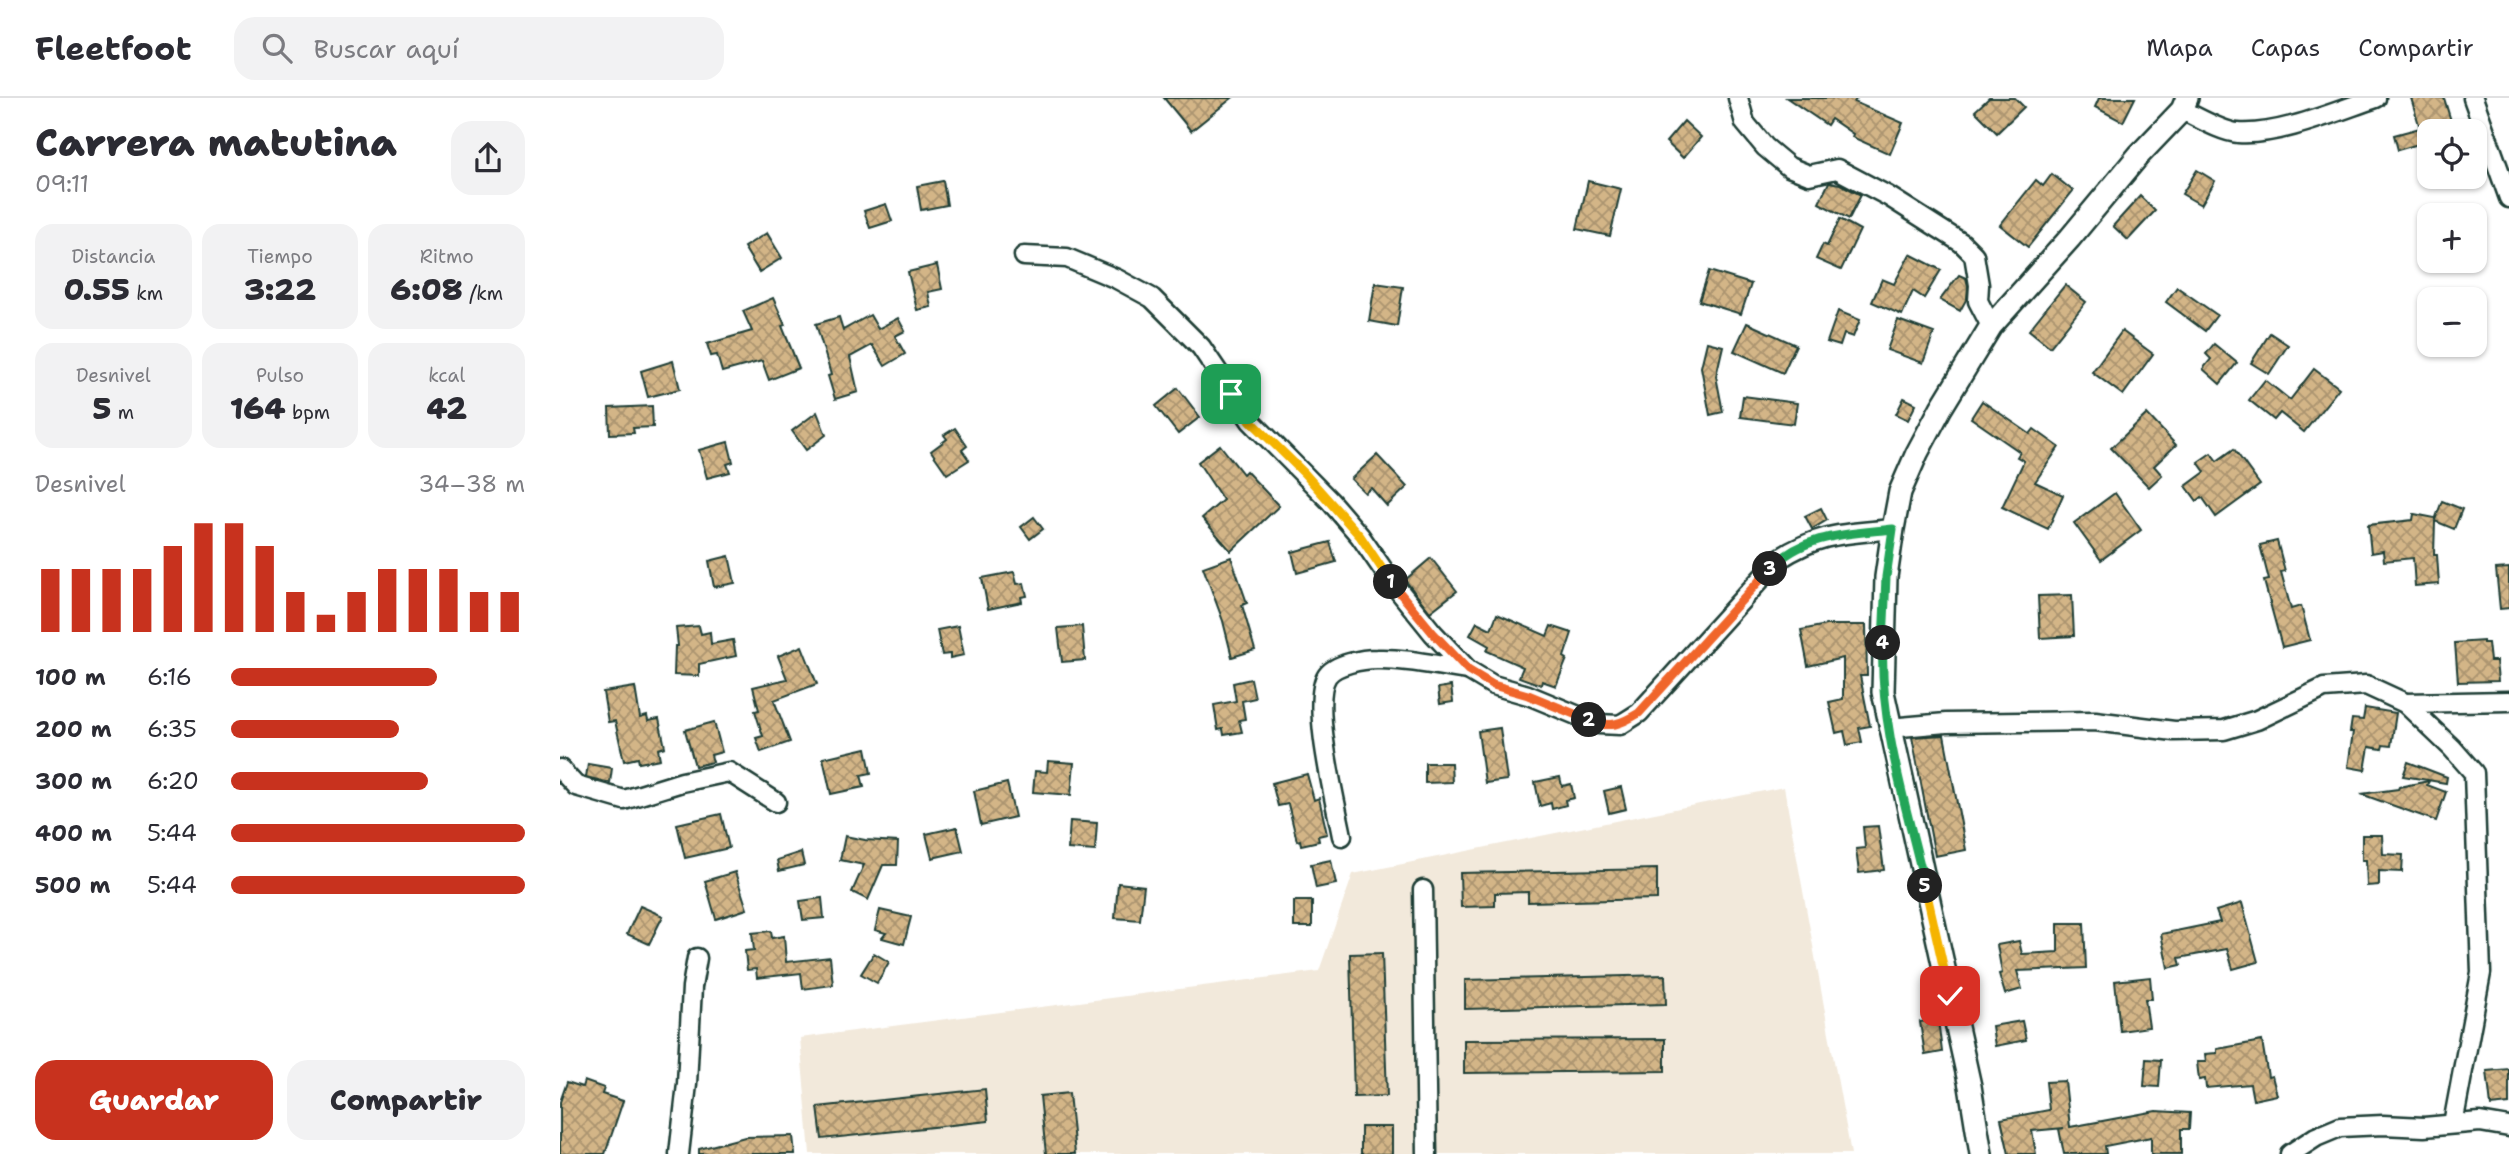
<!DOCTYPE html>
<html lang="es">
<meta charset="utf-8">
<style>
:root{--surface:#fff;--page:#f2f2f3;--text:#2b2b33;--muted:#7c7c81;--line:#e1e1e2;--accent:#c8321e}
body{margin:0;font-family:"Shantell Sans",sans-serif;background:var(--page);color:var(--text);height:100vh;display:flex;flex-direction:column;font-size:26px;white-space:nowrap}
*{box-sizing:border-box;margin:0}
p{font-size:23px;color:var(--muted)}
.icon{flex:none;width:38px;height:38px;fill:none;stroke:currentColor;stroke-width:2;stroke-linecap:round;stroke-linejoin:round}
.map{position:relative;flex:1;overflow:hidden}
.drawer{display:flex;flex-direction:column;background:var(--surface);width:560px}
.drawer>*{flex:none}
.tools{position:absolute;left:1857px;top:21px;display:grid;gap:14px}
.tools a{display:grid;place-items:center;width:70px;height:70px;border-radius:14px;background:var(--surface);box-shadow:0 2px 5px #0004;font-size:35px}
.pin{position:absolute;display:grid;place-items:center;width:60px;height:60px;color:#fff;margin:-30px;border-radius:14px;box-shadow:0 4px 10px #0006}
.km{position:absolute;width:35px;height:35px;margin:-18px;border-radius:50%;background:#222;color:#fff;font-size:19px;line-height:35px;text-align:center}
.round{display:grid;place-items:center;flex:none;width:74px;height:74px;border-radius:21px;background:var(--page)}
.summary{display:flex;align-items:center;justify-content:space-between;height:119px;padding:0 35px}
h1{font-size:38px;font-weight:800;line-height:52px}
.figures{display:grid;grid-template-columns:repeat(3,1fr);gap:10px;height:119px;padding:7px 35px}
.figures div{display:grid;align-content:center;border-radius:18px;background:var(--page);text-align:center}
.figures b{font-size:30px;font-weight:800}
.figures small{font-size:19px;font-weight:400}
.figures p{font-size:19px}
.chart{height:196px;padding:14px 35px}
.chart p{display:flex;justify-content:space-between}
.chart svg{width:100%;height:126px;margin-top:7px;stroke:var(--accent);stroke-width:6}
.action{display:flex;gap:14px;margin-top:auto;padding:14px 35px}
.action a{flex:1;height:80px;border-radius:21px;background:var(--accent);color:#fff;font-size:28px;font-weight:800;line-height:80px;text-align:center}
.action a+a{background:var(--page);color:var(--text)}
ul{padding:0 35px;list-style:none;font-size:23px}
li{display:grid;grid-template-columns:112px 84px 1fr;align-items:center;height:52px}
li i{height:18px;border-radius:9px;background:var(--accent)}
header{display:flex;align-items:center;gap:42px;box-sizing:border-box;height:98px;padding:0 35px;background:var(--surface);border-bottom:2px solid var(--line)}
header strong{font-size:33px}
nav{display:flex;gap:38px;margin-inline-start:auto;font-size:24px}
.search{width:490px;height:63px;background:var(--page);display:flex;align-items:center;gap:18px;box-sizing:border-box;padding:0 24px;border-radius:21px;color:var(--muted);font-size:26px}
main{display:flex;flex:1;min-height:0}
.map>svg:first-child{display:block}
.built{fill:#f2e9db}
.building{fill:url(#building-cross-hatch);stroke:#1f3d34;stroke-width:2}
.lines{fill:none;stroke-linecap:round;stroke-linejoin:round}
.minor-casing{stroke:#1f3d34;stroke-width:23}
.tertiary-casing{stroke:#1f3d34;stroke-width:26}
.minor{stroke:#fff;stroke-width:18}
.tertiary{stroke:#fff;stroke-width:21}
.split-1-casing{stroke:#fff;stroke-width:14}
.split-2-casing{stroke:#fff;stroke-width:14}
.split-3-casing{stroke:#fff;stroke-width:14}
.split-4-casing{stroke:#fff;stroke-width:14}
.split-5-casing{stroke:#fff;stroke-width:14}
.split-6-casing{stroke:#fff;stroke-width:14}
.split-1{stroke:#f5b400;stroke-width:9}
.split-2{stroke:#f0652b;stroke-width:9}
.split-3{stroke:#f0652b;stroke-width:9}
.split-4{stroke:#22a559;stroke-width:9}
.split-5{stroke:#22a559;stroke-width:9}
.split-6{stroke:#f5b400;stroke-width:9}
</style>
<header>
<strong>Fleetfoot</strong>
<div class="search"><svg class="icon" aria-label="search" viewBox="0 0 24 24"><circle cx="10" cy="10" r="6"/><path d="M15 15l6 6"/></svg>Buscar aquí</div>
<nav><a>Mapa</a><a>Capas</a><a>Compartir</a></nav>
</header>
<main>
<section class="drawer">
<div class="summary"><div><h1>Carrera matutina</h1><p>09:11</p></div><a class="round"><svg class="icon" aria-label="share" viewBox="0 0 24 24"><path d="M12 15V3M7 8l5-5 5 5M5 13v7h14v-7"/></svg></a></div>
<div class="figures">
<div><p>Distancia</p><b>0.55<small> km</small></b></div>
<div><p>Tiempo</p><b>3:22</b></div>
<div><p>Ritmo</p><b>6:08<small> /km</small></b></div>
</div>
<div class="figures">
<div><p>Desnivel</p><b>5<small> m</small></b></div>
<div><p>Pulso</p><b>164<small> bpm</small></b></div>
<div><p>kcal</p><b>42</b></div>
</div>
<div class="chart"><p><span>Desnivel</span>34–38 m</p>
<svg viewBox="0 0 160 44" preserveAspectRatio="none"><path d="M5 44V22M15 44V22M25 44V22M35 44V22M45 44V14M55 44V6M65 44V6M75 44V14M85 44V30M95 44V38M105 44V30M115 44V22M125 44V22M135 44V22M145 44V30M155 44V30"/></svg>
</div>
<ul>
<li><b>100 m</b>6:16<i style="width:70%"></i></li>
<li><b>200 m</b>6:35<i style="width:57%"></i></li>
<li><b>300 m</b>6:20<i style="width:67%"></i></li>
<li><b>400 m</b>5:44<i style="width:100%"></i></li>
<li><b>500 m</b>5:44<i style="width:100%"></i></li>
</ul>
<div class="action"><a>Guardar</a><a>Compartir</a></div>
</section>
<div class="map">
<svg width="1949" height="1056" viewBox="0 0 1949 1056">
<defs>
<pattern id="building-cross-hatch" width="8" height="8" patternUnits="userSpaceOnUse" patternTransform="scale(1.75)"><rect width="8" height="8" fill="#d3b587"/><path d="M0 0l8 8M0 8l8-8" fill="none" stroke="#ab946f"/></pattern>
</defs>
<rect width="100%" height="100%" fill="#fff"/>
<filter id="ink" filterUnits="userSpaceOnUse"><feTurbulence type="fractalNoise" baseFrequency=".0143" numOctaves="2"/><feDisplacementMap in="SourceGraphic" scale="14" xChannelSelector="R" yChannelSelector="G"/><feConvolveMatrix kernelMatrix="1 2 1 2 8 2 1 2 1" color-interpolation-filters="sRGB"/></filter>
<g filter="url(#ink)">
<path class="built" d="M1224,689L1291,1056H250L240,940L759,873L793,776Z"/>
<g class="building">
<path d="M604,0H672L631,33Z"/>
<path d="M1227,0H1297L1294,4L1343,25L1330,56L1292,39L1293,36L1271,21L1267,27Z"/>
<path d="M1429,0H1455L1464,9L1437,35L1415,13Z"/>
<path d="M1539,0H1575L1563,24L1535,9Z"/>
<path d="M1851,0H1884L1894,33H1869V43L1838,52L1834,37L1860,30Z"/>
<path d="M1124,23L1141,39L1123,60L1106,44Z"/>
<path d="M1637,72L1655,83L1641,107L1622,96Z"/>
<path d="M1492,76L1513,93L1468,149L1440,127L1476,82L1483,88Z"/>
<path d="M383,83L387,107L361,112L357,88Z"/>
<path d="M1028,83L1061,91L1050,138L1017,131Z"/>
<path d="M1269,84L1280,86L1301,97L1289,121L1259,105Z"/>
<path d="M1580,98L1595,113L1568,142L1553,128Z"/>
<path d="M326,106L332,123L310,130L304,113Z"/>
<path d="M1280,121L1300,132L1281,172L1256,161L1263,146L1267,148Z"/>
<path d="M207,135L222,160L199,174L184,149Z"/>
<path d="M1350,156L1381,172L1364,200L1353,193L1342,217L1312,204L1322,181L1334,186Z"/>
<path d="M377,167L382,191L368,194L371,209L357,212L348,174Z"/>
<path d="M1149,173L1191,186L1181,216L1139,203Z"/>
<path d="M1399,177L1406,180L1408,188L1407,200L1400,213L1380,202Z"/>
<path d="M815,185L843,189L837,228L809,223Z"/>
<path d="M1505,187L1526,204L1490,249L1469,232Z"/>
<path d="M1617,189L1657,217L1645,233L1606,204Z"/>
<path d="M213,200L225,227L222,228L239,270L209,282L202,263L162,274L157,257L151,258L147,246L192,233L183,213Z"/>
<path d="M1278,213L1300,222L1293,239L1284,236L1280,248L1267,244Z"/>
<path d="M310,217L318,231L338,220L345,233L335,238L345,256L325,268L312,247L290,259L298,294L275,301L268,278L271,277L267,263L256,226L279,219L283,232Z"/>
<path d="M1338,222L1374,235L1363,265L1327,252Z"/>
<path d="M1187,225L1236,247L1223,275L1174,253Z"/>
<path d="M1562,233L1593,256L1563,297L1532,274Z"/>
<path d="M1710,235L1728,247L1709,276L1691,265Z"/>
<path d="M1147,244L1163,248L1156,278L1163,314L1150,317L1141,269Z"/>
<path d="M1654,246L1677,265L1660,286L1643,271L1651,261L1646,256Z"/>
<path d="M113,263L120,291L88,299L81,273Z"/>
<path d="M1754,271L1779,290L1744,334L1720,315L1714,322L1689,302L1705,282L1730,302Z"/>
<path d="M618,290L640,319L618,336L596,308Z"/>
<path d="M1183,298L1237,305L1234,326L1180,319Z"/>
<path d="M1344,300L1356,306L1348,322L1336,316Z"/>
<path d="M1422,303L1470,336L1474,331L1499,349L1475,384L1503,397L1488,431L1442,409L1464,363L1457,359L1460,354L1411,320Z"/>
<path d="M92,308L93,329L73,330L74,335L50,336L49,310Z"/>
<path d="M257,314L266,337L246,352L232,333Z"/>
<path d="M1587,316L1616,347L1594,368L1602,377L1589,389L1551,350Z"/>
<path d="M395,330L407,348L402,352L409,362L387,376L371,353L387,341L384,337Z"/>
<path d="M168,344L173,364L167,366L170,374L147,380L139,352Z"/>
<path d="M660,347L683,376L686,373L719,408L671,453L642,420L663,402L638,364Z"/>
<path d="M1674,351L1700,387L1656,419L1642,399L1637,403L1626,388L1645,374L1638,364L1651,355L1657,363Z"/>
<path d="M817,357L847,389L827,408L811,390L805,395L791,381Z"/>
<path d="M1555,395L1581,432L1541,462L1514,425Z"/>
<path d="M1882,403L1902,411L1894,431L1875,423L1874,457H1877L1879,486L1855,488L1853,460L1824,463L1823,453L1811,455L1808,427L1853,422L1854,416L1875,420V422Z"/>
<path d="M1261,410L1267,422L1252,431L1245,418Z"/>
<path d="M474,419L483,431L470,441L461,429Z"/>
<path d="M1717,443L1725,473L1721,474L1731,511L1741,508L1750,542L1722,549L1704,483L1709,482L1700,447Z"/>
<path d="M770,444L776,464L737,475L732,454Z"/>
<path d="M169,458L175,485L154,489L149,463Z"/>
<path d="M671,459L687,505L682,507L695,552L672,559L663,523L643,469Z"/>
<path d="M871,460L897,493L870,514L845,482Z"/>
<path d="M1949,470V510L1940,511L1936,471Z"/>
<path d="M454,474L457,486L464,485L467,498L461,499L462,504L428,511L422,480Z"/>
<path d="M1512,497L1514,538L1480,540L1478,498Z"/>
<path d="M937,516L987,538L991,528L1012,535L1004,559L1007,561L996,588L982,583L981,587L959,579L963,569L927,553L929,548L910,537L917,524L931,531Z"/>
<path d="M1266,527H1306L1307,578H1300L1310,628L1299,630L1302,644L1287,647L1284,633L1276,635L1269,604L1283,601V560L1248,568L1241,532Z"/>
<path d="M139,528L141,536L150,534L151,546L173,542L176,558L139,566V578L114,577L115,548H118L116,530Z"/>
<path d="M398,528L404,557L390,560V556L382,557L377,532Z"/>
<path d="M522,528L525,562L502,564L498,530Z"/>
<path d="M1923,543V545H1928L1930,563H1936L1938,583L1898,584L1895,545Z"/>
<path d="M242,548L257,586L214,602L230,644L201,654L196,640L203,638L195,613L199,612L193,589L227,581L218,558Z"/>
<path d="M691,581L695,600L682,603L685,621L679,622L682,634L664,637L663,631L658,632L654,607L676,603L673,585Z"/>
<path d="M891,588L893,604L880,606L878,590Z"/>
<path d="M75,589L80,620L87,618L88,623L99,621L105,649L98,651L100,661L79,665L78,660L64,663L55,623L48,624L43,594Z"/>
<path d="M1805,610L1836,615L1831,648L1823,647L1822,651L1809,649L1805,672L1788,669L1793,634H1790L1792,621L1803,622Z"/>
<path d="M154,624L162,654L151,657L153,664L135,668L125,632Z"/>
<path d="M940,630L947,682L925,685L918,633Z"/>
<path d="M1384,637L1406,752L1375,758L1352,639Z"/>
<path d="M306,650L311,675L301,677L304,689L271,696L263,660Z"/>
<path d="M488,663L514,665L511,697L473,694L475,673L487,674Z"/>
<path d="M1848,664L1887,679L1886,685L1843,678Z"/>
<path d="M865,665H891L892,684L865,685Z"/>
<path d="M28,666L52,670L50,685L26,679Z"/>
<path d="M747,676L754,702L759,700L767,736L758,738L759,743L741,747L740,742L737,743L728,706L718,708L712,685Z"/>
<path d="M1000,679L1002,688L1011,686L1014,700L1005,702L1006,707L992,711L991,705L980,708L975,684Z"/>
<path d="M1869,683L1867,687L1886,694L1876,723L1801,696L1838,691L1839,689Z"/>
<path d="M447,685L455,719L421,727L414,693Z"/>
<path d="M1061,689L1066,711L1049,715L1044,693Z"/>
<path d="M161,716L169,750L125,760L117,726Z"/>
<path d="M510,723L537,725L535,753L508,751Z"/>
<path d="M1318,728L1324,772L1299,775L1296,751L1305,750L1303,729Z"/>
<path d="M397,729L403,753L372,760L366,736Z"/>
<path d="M1802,737H1822L1823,756L1843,757L1842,774L1819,773V787L1807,788L1806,762H1802Z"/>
<path d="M285,738L305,742L338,744L337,767H323L308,802L292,794L304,767L280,762Z"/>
<path d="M241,754L244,767L219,773L217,762Z"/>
<path d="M771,762L776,786L756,790L751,766Z"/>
<path d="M1097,771V801L968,804V794L935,795V808L901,809L900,775Z"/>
<path d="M175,774L187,811L156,821L145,783Z"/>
<path d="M558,785L584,788L580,822L555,820Z"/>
<path d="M262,800L264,820L243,822L240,803Z"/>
<rect x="734" y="803" width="18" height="26"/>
<path d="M1682,805L1698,864L1673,871L1667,851L1619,860L1621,867L1608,870L1601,836L1660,824L1656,813Z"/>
<path d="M80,808L103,818L89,846L67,836Z"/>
<path d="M320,812L351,819L344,846L322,840L326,835L315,832Z"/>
<path d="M1498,825H1524L1526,870L1457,873L1462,891L1445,896L1439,876L1442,875L1437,847L1459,843L1462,856L1498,854Z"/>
<path d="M211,833L212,840L224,838L226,864L270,859L273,887L243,891L241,875L197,880L196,871L187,872L185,853L194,852L192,835Z"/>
<path d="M314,855L329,864L317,885L301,876Z"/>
<path d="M822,855L827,998L794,999L790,856Z"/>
<path d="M1105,877L1106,906L905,911V882Z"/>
<path d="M1590,879L1592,901H1585L1589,929L1560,933L1555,883Z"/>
<path d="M1378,921L1382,954L1365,957L1360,924Z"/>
<path d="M1462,923L1466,942L1435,948L1432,928Z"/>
<path d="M1105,941V973L904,975V942Z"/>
<path d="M1702,943L1708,979L1712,978L1717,997L1693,1002L1690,986L1646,990L1645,981L1639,982L1637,964H1646L1645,956L1657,955V951Z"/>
<path d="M1586,961L1601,962L1599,989L1584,988Z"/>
<path d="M1949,971V1006L1931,1008L1927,973Z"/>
<path d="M24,983L44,990L42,996L63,1003L45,1056H0V1004L7,984L22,989Z"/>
<path d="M1505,983L1510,1029L1596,1013L1630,1015L1629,1031H1621V1056H1591V1039L1545,1048L1546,1056H1504L1499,1031L1504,1030L1472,1033L1476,1056H1449L1441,1021L1489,1012L1486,984Z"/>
<path d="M425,991L428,1023L262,1041L258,1009Z"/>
<path d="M509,995L515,1056H486L480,998Z"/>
<rect x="801" y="1029" width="31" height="27"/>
<path d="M233,1038L235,1056H139V1051L185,1039Z"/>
</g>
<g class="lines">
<g class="minor-casing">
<g id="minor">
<path d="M1178,0L1185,25L1205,49L1229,69L1249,77L1277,71L1328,98L1402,145L1414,157L1419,187L1418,203L1431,228"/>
<path d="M1913,0L1949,100"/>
<path d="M1622,12C1637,19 1662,34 1678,35C1719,38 1777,13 1816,0"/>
<path d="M464,158L507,160L557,181L592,200L641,249L691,323L770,403L800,438L831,483L873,535L908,572L933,587L968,597L1038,626L1060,627L1079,615L1219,461C1261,434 1286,436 1333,431"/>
<path d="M1845,605L1949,603"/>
<path d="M1329,630L1386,625L1535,623L1614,633L1664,632L1697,622L1764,590L1806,587L1845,605L1892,650L1914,675L1921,875L1893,1026"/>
<path d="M0,671L16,688L64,702L122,684L169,674L216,704"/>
<path d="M782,738C776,706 750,604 767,578C775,566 803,561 817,561C847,560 878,568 908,572"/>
<path d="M863,792L867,1056"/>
<path d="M119,1056L127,986L132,889L137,860"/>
<path d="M1730,1056L1756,1039L1780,1029L1823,1027L1864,1029L1920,1024L1949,1029"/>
</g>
</g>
<g class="tertiary-casing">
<path id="tertiary" d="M1421,1056L1410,988L1323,594L1326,479L1333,431L1340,394L1357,355L1381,310L1431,228L1510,140L1579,57L1622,12L1627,0"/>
</g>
<use href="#minor" class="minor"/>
<use href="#tertiary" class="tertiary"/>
</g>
</g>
<g class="lines" filter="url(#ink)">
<g class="split-1-casing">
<path id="split-1" d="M671,296L691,323L744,375L800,438L831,484"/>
</g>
<g class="split-2-casing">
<path id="split-2" d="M831,484L873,535L908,572L933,587L968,597L1029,622"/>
</g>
<g class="split-3-casing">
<path id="split-3" d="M1029,622C1050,631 1061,626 1079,615L1210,471"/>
</g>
<g class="split-4-casing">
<path id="split-4" d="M1210,471C1243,436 1287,436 1333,431L1326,479L1323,545"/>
</g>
<g class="split-5-casing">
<path id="split-5" d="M1323,545C1319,627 1347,709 1365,788"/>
</g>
<g class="split-6-casing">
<path id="split-6" d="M1365,788L1390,898"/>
</g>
<use href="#split-1" class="split-1"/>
<use href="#split-2" class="split-2"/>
<use href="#split-3" class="split-3"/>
<use href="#split-4" class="split-4"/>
<use href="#split-5" class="split-5"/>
<use href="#split-6" class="split-6"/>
</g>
</svg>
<div class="tools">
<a><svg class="icon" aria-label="locate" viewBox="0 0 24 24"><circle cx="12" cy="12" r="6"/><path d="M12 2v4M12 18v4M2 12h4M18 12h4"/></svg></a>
<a>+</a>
<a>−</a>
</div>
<div class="pin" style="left:671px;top:296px;background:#1e9e55"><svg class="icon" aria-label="arrive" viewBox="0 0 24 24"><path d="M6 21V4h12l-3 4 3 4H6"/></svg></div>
<div class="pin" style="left:1390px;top:898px;background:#d93025"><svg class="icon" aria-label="check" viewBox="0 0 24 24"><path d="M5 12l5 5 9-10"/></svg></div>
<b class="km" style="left:831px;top:484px">1</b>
<b class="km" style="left:1029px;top:622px">2</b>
<b class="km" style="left:1210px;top:471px">3</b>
<b class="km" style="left:1323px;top:545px">4</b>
<b class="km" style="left:1365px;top:788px">5</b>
</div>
</main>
